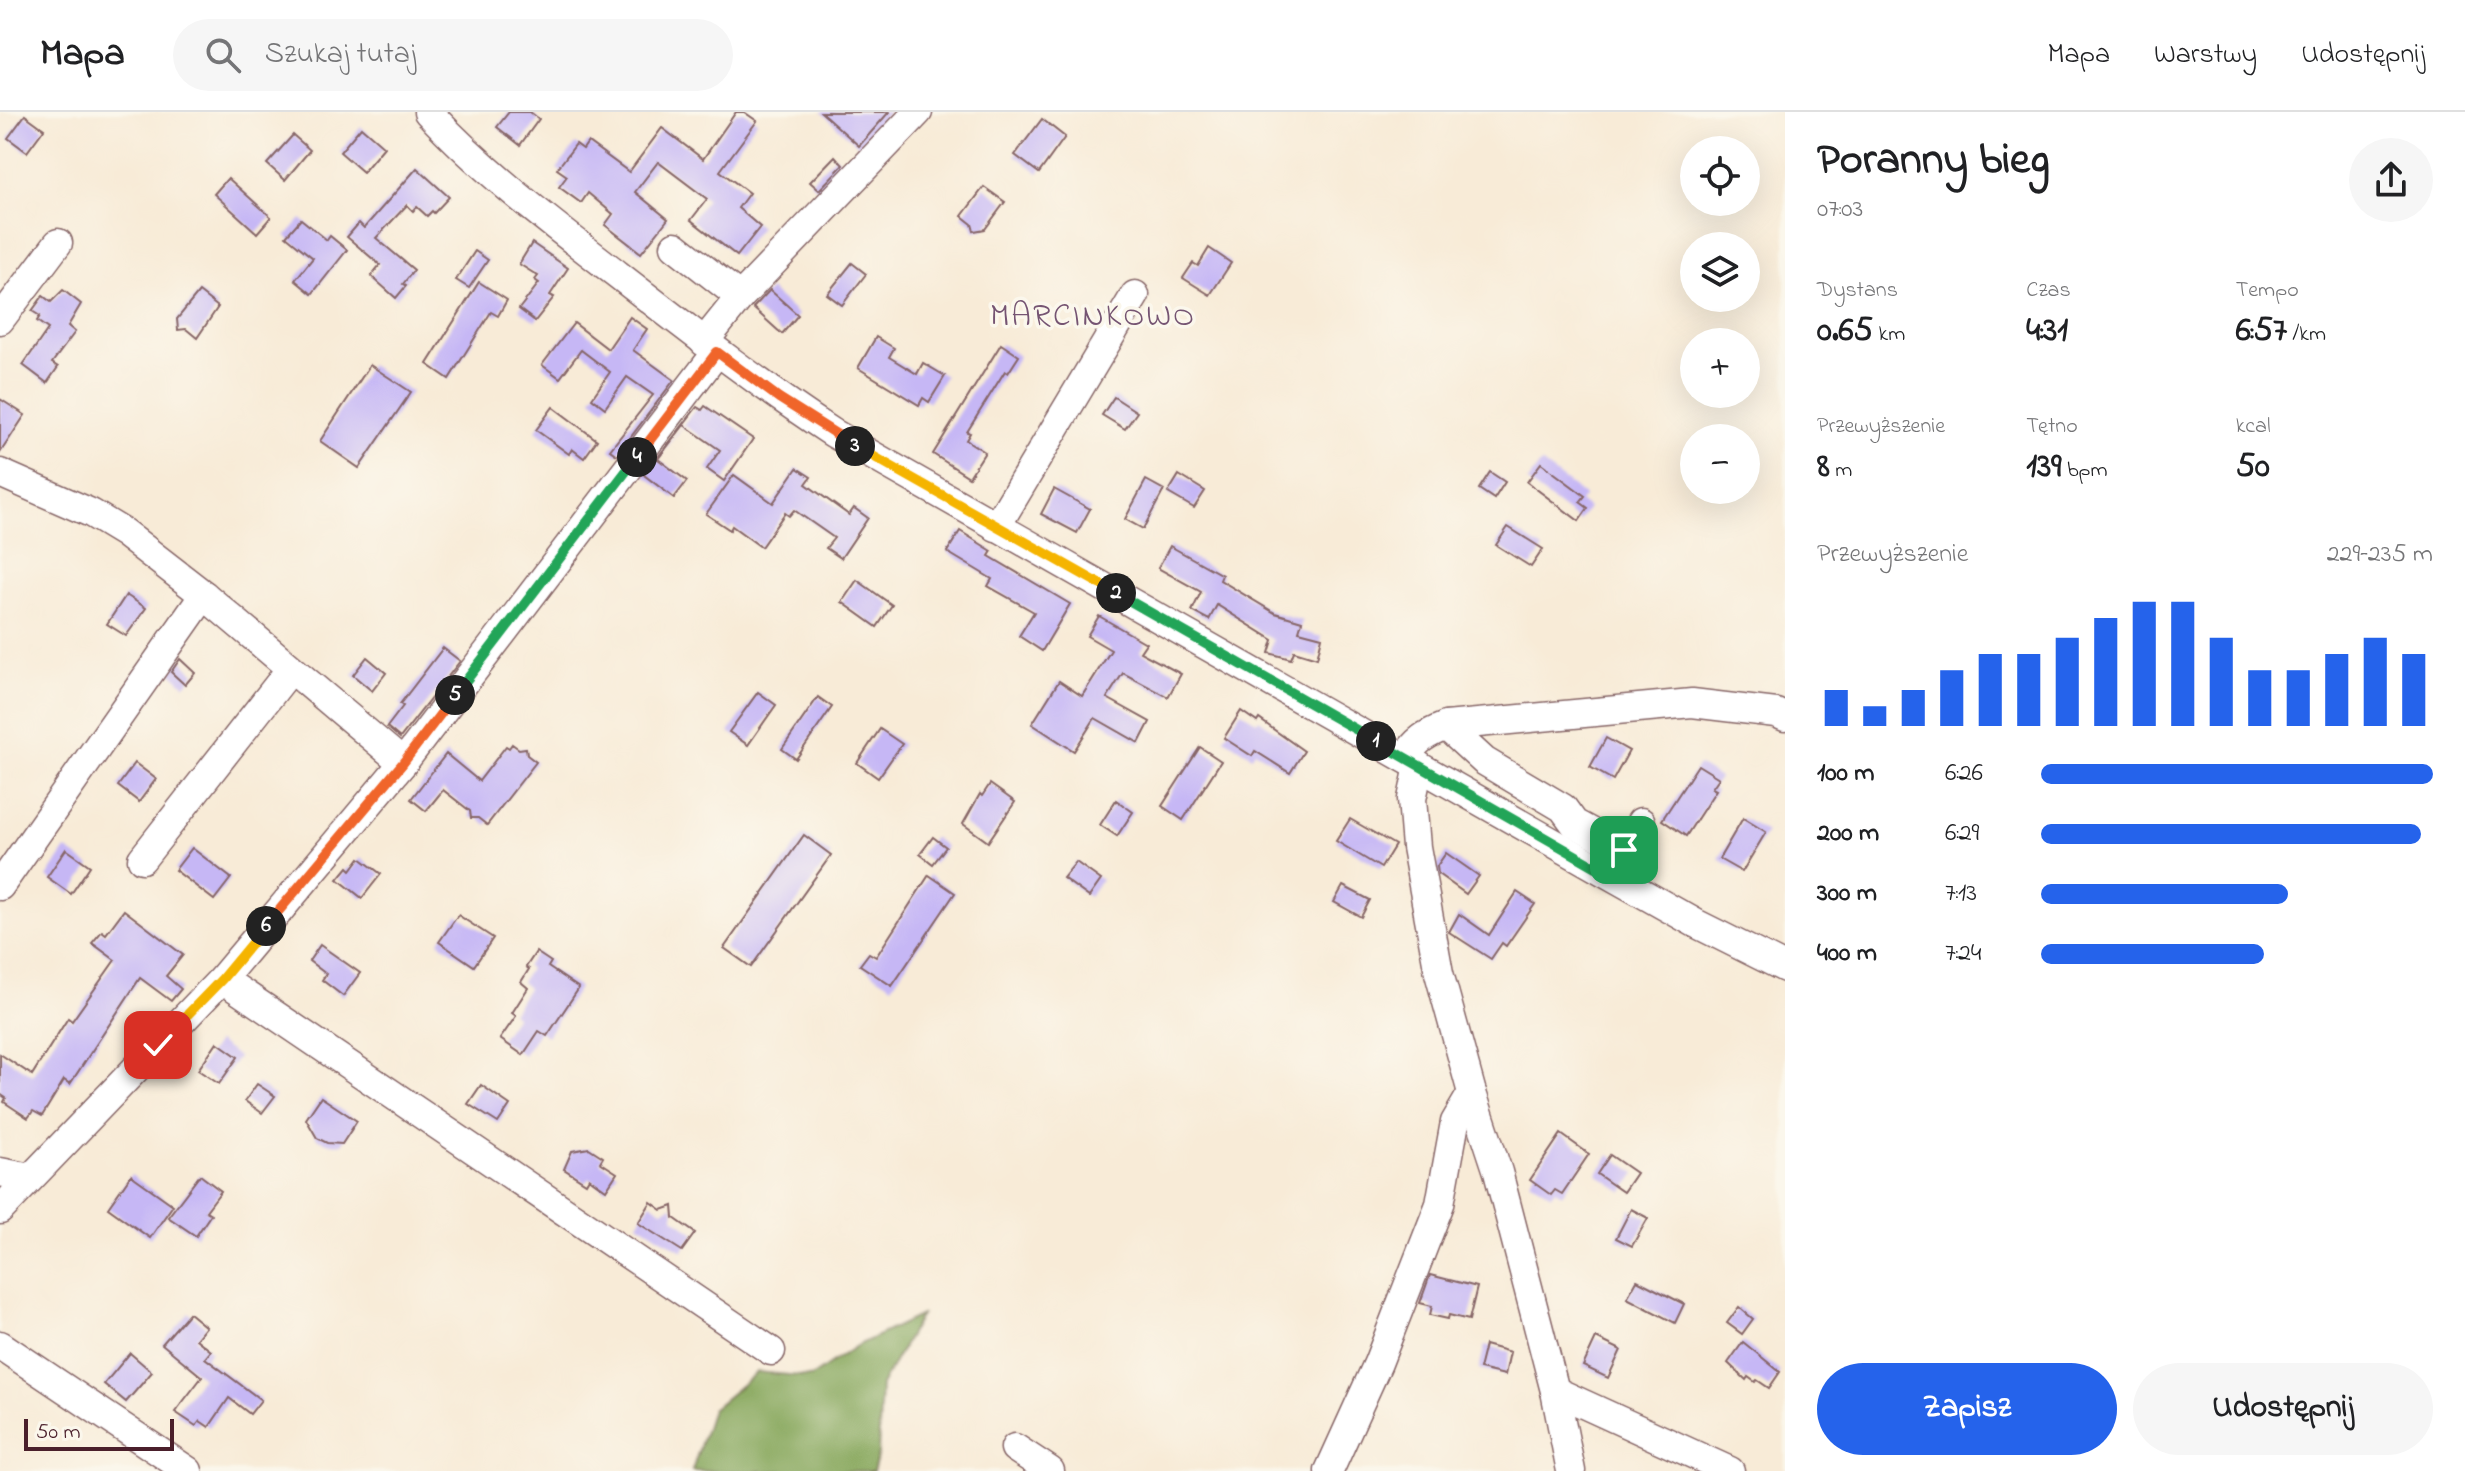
<!DOCTYPE html>
<html lang="pl">
<meta charset="utf-8">
<style>
:root{--surface:#fff;--page:#f6f6f6;--text:#202124;--muted:#757577;--line:#e0e0e0;--accent:#2563eb}
body{margin:0;font-family:"Indie Flower",sans-serif;background:var(--page);color:var(--text);height:100vh;display:flex;flex-direction:column;font-size:30px;white-space:nowrap}
*{box-sizing:border-box;margin:0}
p{font-size:26px;color:var(--muted)}
.icon{flex:none;width:44px;height:44px;fill:none;stroke:currentColor;stroke-width:2;stroke-linecap:round;stroke-linejoin:round}
.map{position:relative;flex:1;overflow:hidden}
.drawer{display:flex;flex-direction:column;background:var(--surface);width:680px}
.drawer>*{flex:none}
.fabs{position:absolute;left:1680px;top:24px;display:grid;gap:16px}
.fabs a{display:grid;place-items:center;width:80px;height:80px;border-radius:50%;background:var(--surface);box-shadow:0 8px 32px #0002;font-size:40px}
.scale{position:absolute;left:24px;bottom:20px;width:150px;box-sizing:border-box;padding-left:8px;border:4px solid #4a1f2b;border-top:0;font-size:22px;line-height:28px;white-space:nowrap;color:#4a1f2b;-webkit-text-stroke:6px #fbf7ec;paint-order:stroke}
.pin{position:absolute;display:grid;place-items:center;width:68px;height:68px;color:#fff;margin:-34px;border-radius:16px;box-shadow:0 4px 12px #0006}
.km{position:absolute;width:40px;height:40px;margin:-20px;border-radius:50%;background:#222;color:#fff;font-size:22px;line-height:40px;text-align:center}
.round{display:grid;place-items:center;flex:none;width:84px;height:84px;border-radius:42px;background:var(--page)}
.headline{display:flex;align-items:center;justify-content:space-between;height:136px;padding:0 32px}
h1{font-size:44px;font-weight:700;line-height:60px}
.stats{display:grid;grid-template-columns:repeat(3,1fr);gap:12px;height:136px;padding:8px 32px}
.stats div{display:grid;align-content:center}
.stats b{font-size:34px;font-weight:700}
.stats small{font-size:22px;font-weight:400}
.stats p{font-size:22px}
.chart{height:224px;padding:16px 32px}
.chart p{display:flex;justify-content:space-between}
.chart svg{width:100%;height:144px;margin-top:8px;stroke:var(--accent);stroke-width:6}
.cta{display:flex;gap:16px;margin-top:auto;padding:16px 32px}
.cta a{flex:1;height:92px;border-radius:48px;background:var(--accent);color:#fff;font-size:32px;font-weight:700;line-height:92px;text-align:center}
.cta a+a{background:var(--page);color:var(--text)}
ul{padding:0 32px;list-style:none;font-size:26px}
li{display:grid;grid-template-columns:128px 96px 1fr;align-items:center;height:60px}
li i{height:20px;border-radius:10px;background:var(--accent)}
header{display:flex;align-items:center;gap:48px;box-sizing:border-box;height:112px;padding:0 40px;background:var(--surface);border-bottom:2px solid var(--line)}
header strong{font-size:38px}
nav{display:flex;gap:44px;margin-inline-start:auto;font-size:28px}
.search{width:560px;height:72px;background:var(--page);display:flex;align-items:center;gap:20px;box-sizing:border-box;padding:0 28px;border-radius:44px;color:var(--muted);font-size:30px}
main{display:flex;flex:1;min-height:0}
.map>svg:first-child{display:block}
.forest{fill:#85a65a;stroke:#686242;stroke-width:2}
.building{fill:#c6b7f5}
.lines{fill:none;stroke-linecap:round;stroke-linejoin:round}
.minor-casing{stroke:#876667;stroke-width:31}
.minor{stroke:#fff;stroke-width:28}
.split-1-casing{stroke:#fff;stroke-width:16}
.split-2-casing{stroke:#fff;stroke-width:16}
.split-3-casing{stroke:#fff;stroke-width:16}
.split-4-casing{stroke:#fff;stroke-width:16}
.split-5-casing{stroke:#fff;stroke-width:16}
.split-6-casing{stroke:#fff;stroke-width:16}
.split-7-casing{stroke:#fff;stroke-width:16}
.split-1{stroke:#22a559;stroke-width:10}
.split-2{stroke:#22a559;stroke-width:10}
.split-3{stroke:#f5b400;stroke-width:10}
.split-4{stroke:#f0652b;stroke-width:10}
.split-5{stroke:#22a559;stroke-width:10}
.split-6{stroke:#f0652b;stroke-width:10}
.split-7{stroke:#f5b400;stroke-width:10}
.labels{text-anchor:middle;stroke-width:7;stroke-linejoin:round;paint-order:stroke}
.quarter-label{font-size:32px;letter-spacing:2px;fill:#755472;stroke:#fbf7ec}
</style>
<header>
<strong>Mapa</strong>
<div class="search"><svg class="icon" aria-label="search" viewBox="0 0 24 24"><circle cx="10" cy="10" r="6"/><path d="M15 15l6 6"/></svg>Szukaj tutaj</div>
<nav><a>Mapa</a><a>Warstwy</a><a>Udostępnij</a></nav>
</header>
<main>
<div class="map">
<svg width="1785" height="1359" viewBox="0 0 1785 1359">
<rect width="100%" height="100%" fill="#fbf7ec"/>
<filter id="ink" filterUnits="userSpaceOnUse"><feTurbulence type="fractalNoise" baseFrequency=".0125" numOctaves="2"/><feDisplacementMap in="SourceGraphic" scale="16" xChannelSelector="R" yChannelSelector="G"/><feConvolveMatrix kernelMatrix="1 2 1 2 8 2 1 2 1" color-interpolation-filters="sRGB"/></filter>
<filter id="wash" filterUnits="userSpaceOnUse"><feTurbulence type="fractalNoise" baseFrequency=".006" numOctaves="4" result="noise"/><feDisplacementMap in="SourceGraphic" scale="32" xChannelSelector="R" yChannelSelector="G"/><feGaussianBlur stdDeviation="1.8" result="paint"/><feColorMatrix in="noise" values="0 0 0 0 0 0 0 0 0 0 0 0 0 0 0 0 0 1.4 0 .05"/><feComposite in="paint" operator="in"/></filter>
<g filter="url(#wash)">
<rect width="100%" height="100%" fill="#f8ebd7"/>
<path class="forest" d="M921,1203L881,1273L878,1342L873,1359H692L712,1297L757,1260L811,1265L856,1234Z"/>
<g id="blocks">
<g class="building">
<path d="M509,0H530L539,7L520,33L497,15Z"/>
<path d="M736,0H744L757,9L720,59L749,81L738,96L760,115L737,144L691,108L707,87L658,50L635,80L668,107L641,141L605,113L613,102L588,81L581,91L559,75L567,64L557,57L576,32L583,37L588,30L629,60L662,16L703,47Z"/>
<path d="M821,0H889L859,34Z"/>
<path d="M25,3L44,17L27,40L8,26Z"/>
<path d="M1042,7L1065,25L1039,61L1015,43Z"/>
<path d="M361,15L384,35L363,60L340,40Z"/>
<path d="M293,23L310,38L285,68L267,52Z"/>
<path d="M835,44L843,53L819,78L810,70Z"/>
<path d="M417,56L449,85L434,101L432,99L427,104L417,95L413,99L407,93L376,126L414,158L403,172L406,174L396,186L371,164L380,153L347,125L359,111L364,116Z"/>
<path d="M228,66L271,105L257,121L214,82Z"/>
<path d="M984,75L1005,90L985,117L974,119L972,112L962,104Z"/>
<path d="M301,107L327,128L330,124L347,138L312,182L295,168L313,146L286,124Z"/>
<path d="M532,131L568,156L550,183L554,185L535,209L519,197L539,171L535,168L538,164L519,152Z"/>
<path d="M1209,136L1231,151L1210,183L1183,166L1193,151L1198,154Z"/>
<path d="M475,139L488,148L469,176L456,168Z"/>
<path d="M852,151L866,162L842,193L827,182Z"/>
<path d="M479,170L507,188L498,204L491,200L449,267L427,252Z"/>
<path d="M63,178L81,192L68,214L75,220L52,251L58,255L47,271L23,253L48,217L37,209L40,204L32,199L43,184L51,190Z"/>
<path d="M770,178L798,203L782,222L753,196Z"/>
<path d="M199,180L218,195L197,226L186,217L178,218L177,207Z"/>
<path d="M630,205L647,217L633,238L674,268L617,343L610,338L653,283L627,265L605,296L592,286L610,260L581,238L560,266L542,253L574,211L608,237Z"/>
<path d="M876,225L894,236L889,245L917,262L923,251L945,264L929,290L923,286L919,293L858,256Z"/>
<path d="M1001,232L1019,244L1008,261L1005,259L967,320L970,321L966,328L985,340L969,365L933,342Z"/>
<path d="M370,253L411,280L359,356L320,329Z"/>
<path d="M1114,285L1137,300L1125,317L1102,303Z"/>
<path d="M0,287L25,303L0,341Z"/>
<path d="M705,294L753,327L724,369L707,357L720,338L684,313L658,347L687,369L674,386L644,363L697,295L702,298Z"/>
<path d="M553,295L597,328L584,346L572,337L569,342L536,318Z"/>
<path d="M1541,351L1585,384L1580,390L1588,396L1579,409L1527,370Z"/>
<path d="M797,356L811,365L806,372L849,403L854,396L868,406L841,446L826,436L834,426L794,398L789,404L785,401L761,435L732,414L730,418L706,402L734,363L773,391Z"/>
<path d="M1490,360L1505,370L1494,387L1479,377Z"/>
<path d="M1179,363L1205,379L1194,396L1168,381Z"/>
<path d="M1146,368L1164,378L1143,417L1125,407Z"/>
<path d="M1054,377L1090,397L1077,421L1041,402Z"/>
<path d="M1508,415L1543,437L1531,455L1496,433Z"/>
<path d="M960,419L992,439L989,444L1070,492L1042,539L1019,524L1034,500L988,474L992,467L947,440Z"/>
<path d="M1170,434L1222,463L1220,468L1275,501L1302,509L1299,519L1322,525L1317,546L1294,539L1291,547L1269,541L1273,528L1217,493L1209,508L1192,499L1201,480L1158,456Z"/>
<path d="M857,468L892,493L877,515L842,490Z"/>
<path d="M126,483L146,496L126,524L107,512Z"/>
<path d="M1099,504L1146,531L1140,540L1181,562L1168,585L1123,561L1107,586L1150,610L1139,631L1095,606L1074,639L1032,612L1059,569L1082,584L1111,538L1087,524Z"/>
<path d="M443,536L460,549L400,626L387,615L403,594L400,592Z"/>
<path d="M367,545L386,561L372,579L353,563Z"/>
<path d="M180,547L195,561L185,573L171,560Z"/>
<path d="M758,580L776,593L748,633L729,620Z"/>
<path d="M818,585L832,595L796,647L782,637Z"/>
<path d="M1241,599L1257,610L1259,607L1304,639L1290,661L1255,639L1252,644L1224,626Z"/>
<path d="M880,617L902,632L878,666L857,651Z"/>
<path d="M1606,626L1629,639L1613,668L1590,655Z"/>
<path d="M512,632L519,637L526,636L527,643L536,650L487,713L478,706H471L470,699L443,678L426,699L411,687L446,642L479,669L506,634L509,636Z"/>
<path d="M1200,635L1221,649L1183,708L1162,694Z"/>
<path d="M135,651L156,667L139,690L118,674Z"/>
<path d="M1698,653L1719,666L1712,676L1716,678L1686,724L1662,708Z"/>
<path d="M990,672L1015,690L988,730L963,712L980,682L982,684Z"/>
<path d="M1116,688L1133,700L1117,724L1100,713Z"/>
<path d="M1743,706L1766,720L1742,760L1719,747Z"/>
<path d="M1350,707L1395,733L1381,756L1336,729Z"/>
<path d="M804,723L831,743L751,855L724,836Z"/>
<path d="M933,725L946,735L933,752L920,742Z"/>
<path d="M192,736L231,766L214,788L175,758Z"/>
<path d="M66,737L90,754L71,782L47,765Z"/>
<path d="M1446,741L1479,764L1466,782L1438,762L1437,754Z"/>
<path d="M360,746L381,762L362,786L338,767L348,755L351,758Z"/>
<path d="M1076,750L1101,768L1089,785L1063,766Z"/>
<path d="M929,763L955,781L892,874L860,853L869,841L876,845Z"/>
<path d="M1343,774L1370,788L1361,805L1334,790Z"/>
<path d="M1517,780L1535,792L1506,834L1502,831L1491,847L1449,820L1459,802L1489,823Z"/>
<path d="M124,798L183,843L166,864L181,877L171,889L140,866L70,972L64,968L42,1004L33,999L28,1006L4,990L6,986L0,982V942L32,963L68,906L72,909L115,848L92,831L102,819L106,822Z"/>
<path d="M458,803L493,826L474,854L439,830Z"/>
<path d="M320,833L360,861L343,884L322,868L326,862L309,849Z"/>
<path d="M536,840L551,850L548,855L579,876L547,924L539,919L523,943L500,927L516,904L512,901L528,876L521,870L529,857L526,855Z"/>
<path d="M217,930L238,945L219,972L198,958Z"/>
<path d="M257,972L275,984L262,1001L245,989Z"/>
<path d="M481,973L510,993L498,1011L468,992Z"/>
<path d="M321,985L357,1009L342,1032L327,1031L317,1026L306,1007Z"/>
<path d="M1561,1022L1589,1042L1562,1082L1555,1078L1551,1083L1530,1068Z"/>
<path d="M589,1036L603,1045L600,1050L617,1061L606,1078L589,1066L586,1071L564,1057L572,1039Z"/>
<path d="M1610,1043L1636,1061L1623,1080L1597,1062Z"/>
<path d="M131,1063L173,1093L150,1126L108,1096Z"/>
<path d="M200,1063L221,1079L206,1099L211,1102L196,1124L168,1105Z"/>
<path d="M651,1090L662,1098L673,1094L674,1106L695,1121L682,1139L638,1111Z"/>
<path d="M1631,1097L1648,1106L1632,1134L1616,1126Z"/>
<path d="M1430,1163L1477,1175L1469,1208L1449,1203L1448,1207L1430,1203L1432,1194L1420,1191Z"/>
<path d="M1637,1168L1684,1192L1675,1211L1627,1186Z"/>
<path d="M1739,1195L1753,1207L1742,1222L1727,1211Z"/>
<path d="M189,1201L206,1215L196,1227L211,1239L205,1246L261,1288L250,1302L229,1286L209,1315L200,1309L196,1314L175,1300L202,1265L162,1232Z"/>
<path d="M1596,1226L1621,1238L1608,1266L1583,1254Z"/>
<path d="M1743,1230L1780,1260L1769,1276L1757,1268L1755,1270L1748,1265L1746,1268L1728,1251Z"/>
<path d="M1485,1233L1510,1240L1505,1263L1479,1257Z"/>
<path d="M130,1241L152,1260L126,1290L104,1272Z"/>
</g>
</g>
</g>
<g filter="url(#ink)">
<use href="#blocks" fill-opacity="0" stroke="#876667" stroke-width="2"/>
<g class="lines">
<g class="minor-casing">
<g id="minor">
<path d="M428,0C485,61 551,111 617,162C688,217 758,272 833,321L1610,763L1697,812L1785,856"/>
<path d="M675,134L740,185"/>
<path d="M0,208L58,131"/>
<path d="M704,230L740,185L918,0"/>
<path d="M0,361L91,401L124,421L204,483L403,651"/>
<path d="M996,415L1135,183"/>
<path d="M1446,614L1484,649L1563,696L1574,711L1629,741"/>
<path d="M1405,646C1416,628 1426,622 1446,614L1692,591L1776,601L1785,605"/>
<path d="M1419,654L1412,687L1416,735L1439,861L1472,981L1498,1060L1555,1279L1571,1359"/>
<path d="M142,747L290,558"/>
<path d="M1615,754L1641,710"/>
<path d="M0,774L204,483"/>
<path d="M222,867L771,1239"/>
<path d="M0,1060L30,1066"/>
<path d="M0,1098L222,867L403,651L717,240"/>
<path d="M0,1233L188,1359"/>
<path d="M1555,1279L1730,1359"/>
<path d="M1015,1336L1050,1359"/>
<path d="M1329,1359L1378,1251L1440,1092L1455,1010L1472,981"/>
</g>
</g>
<use href="#minor" class="minor"/>
</g>
</g>
<g class="lines" filter="url(#ink)">
<g class="split-1-casing">
<path id="split-1" d="M1376,629L1610,763L1624,738"/>
</g>
<g class="split-2-casing">
<path id="split-2" d="M1116,481L1376,629"/>
</g>
<g class="split-3-casing">
<path id="split-3" d="M855,334L1116,481"/>
</g>
<g class="split-4-casing">
<path id="split-4" d="M637,345L717,240L779,286L855,334"/>
</g>
<g class="split-5-casing">
<path id="split-5" d="M455,583L637,345"/>
</g>
<g class="split-6-casing">
<path id="split-6" d="M266,814L403,651L455,583"/>
</g>
<g class="split-7-casing">
<path id="split-7" d="M158,933L222,867L266,814"/>
</g>
<use href="#split-1" class="split-1"/>
<use href="#split-2" class="split-2"/>
<use href="#split-3" class="split-3"/>
<use href="#split-4" class="split-4"/>
<use href="#split-5" class="split-5"/>
<use href="#split-6" class="split-6"/>
<use href="#split-7" class="split-7"/>
</g>
<g class="labels">
<g class="quarter-label">
<text x="1093" y="213">MARCINKOWO</text>
</g>
</g>
</svg>
<div class="fabs">
<a><svg class="icon" aria-label="locate" viewBox="0 0 24 24"><circle cx="12" cy="12" r="6"/><path d="M12 2v4M12 18v4M2 12h4M18 12h4"/></svg></a>
<a><svg class="icon" aria-label="layers" viewBox="0 0 24 24"><path d="M12 4l9 5-9 5-9-5zM3 14l9 5 9-5"/></svg></a>
<a>+</a>
<a>−</a>
</div>
<div class="scale">50 m</div>
<div class="pin" style="left:1624px;top:738px;background:#1e9e55"><svg class="icon" aria-label="arrive" viewBox="0 0 24 24"><path d="M6 21V4h12l-3 4 3 4H6"/></svg></div>
<div class="pin" style="left:158px;top:933px;background:#d93025"><svg class="icon" aria-label="check" viewBox="0 0 24 24"><path d="M5 12l5 5 9-10"/></svg></div>
<b class="km" style="left:1376px;top:629px">1</b>
<b class="km" style="left:1116px;top:481px">2</b>
<b class="km" style="left:855px;top:334px">3</b>
<b class="km" style="left:637px;top:345px">4</b>
<b class="km" style="left:455px;top:583px">5</b>
<b class="km" style="left:266px;top:814px">6</b>
</div>
<section class="drawer">
<div class="headline"><div><h1>Poranny bieg</h1><p>07:03</p></div><a class="round"><svg class="icon" aria-label="share" viewBox="0 0 24 24"><path d="M12 15V3M7 8l5-5 5 5M5 13v7h14v-7"/></svg></a></div>
<div class="stats">
<div><p>Dystans</p><b>0.65<small> km</small></b></div>
<div><p>Czas</p><b>4:31</b></div>
<div><p>Tempo</p><b>6:57<small> /km</small></b></div>
</div>
<div class="stats">
<div><p>Przewyższenie</p><b>8<small> m</small></b></div>
<div><p>Tętno</p><b>139<small> bpm</small></b></div>
<div><p>kcal</p><b>50</b></div>
</div>
<div class="chart"><p><span>Przewyższenie</span>229–235 m</p>
<svg viewBox="0 0 160 44" preserveAspectRatio="none"><path d="M5 44V33M15 44V38M25 44V33M35 44V27M45 44V22M55 44V22M65 44V17M75 44V11M85 44V6M95 44V6M105 44V17M115 44V27M125 44V27M135 44V22M145 44V17M155 44V22"/></svg>
</div>
<ul>
<li><b>100 m</b>6:26<i style="width:100%"></i></li>
<li><b>200 m</b>6:29<i style="width:97%"></i></li>
<li><b>300 m</b>7:13<i style="width:63%"></i></li>
<li><b>400 m</b>7:24<i style="width:57%"></i></li>
</ul>
<div class="cta"><a>Zapisz</a><a>Udostępnij</a></div>
</section>
</main>
